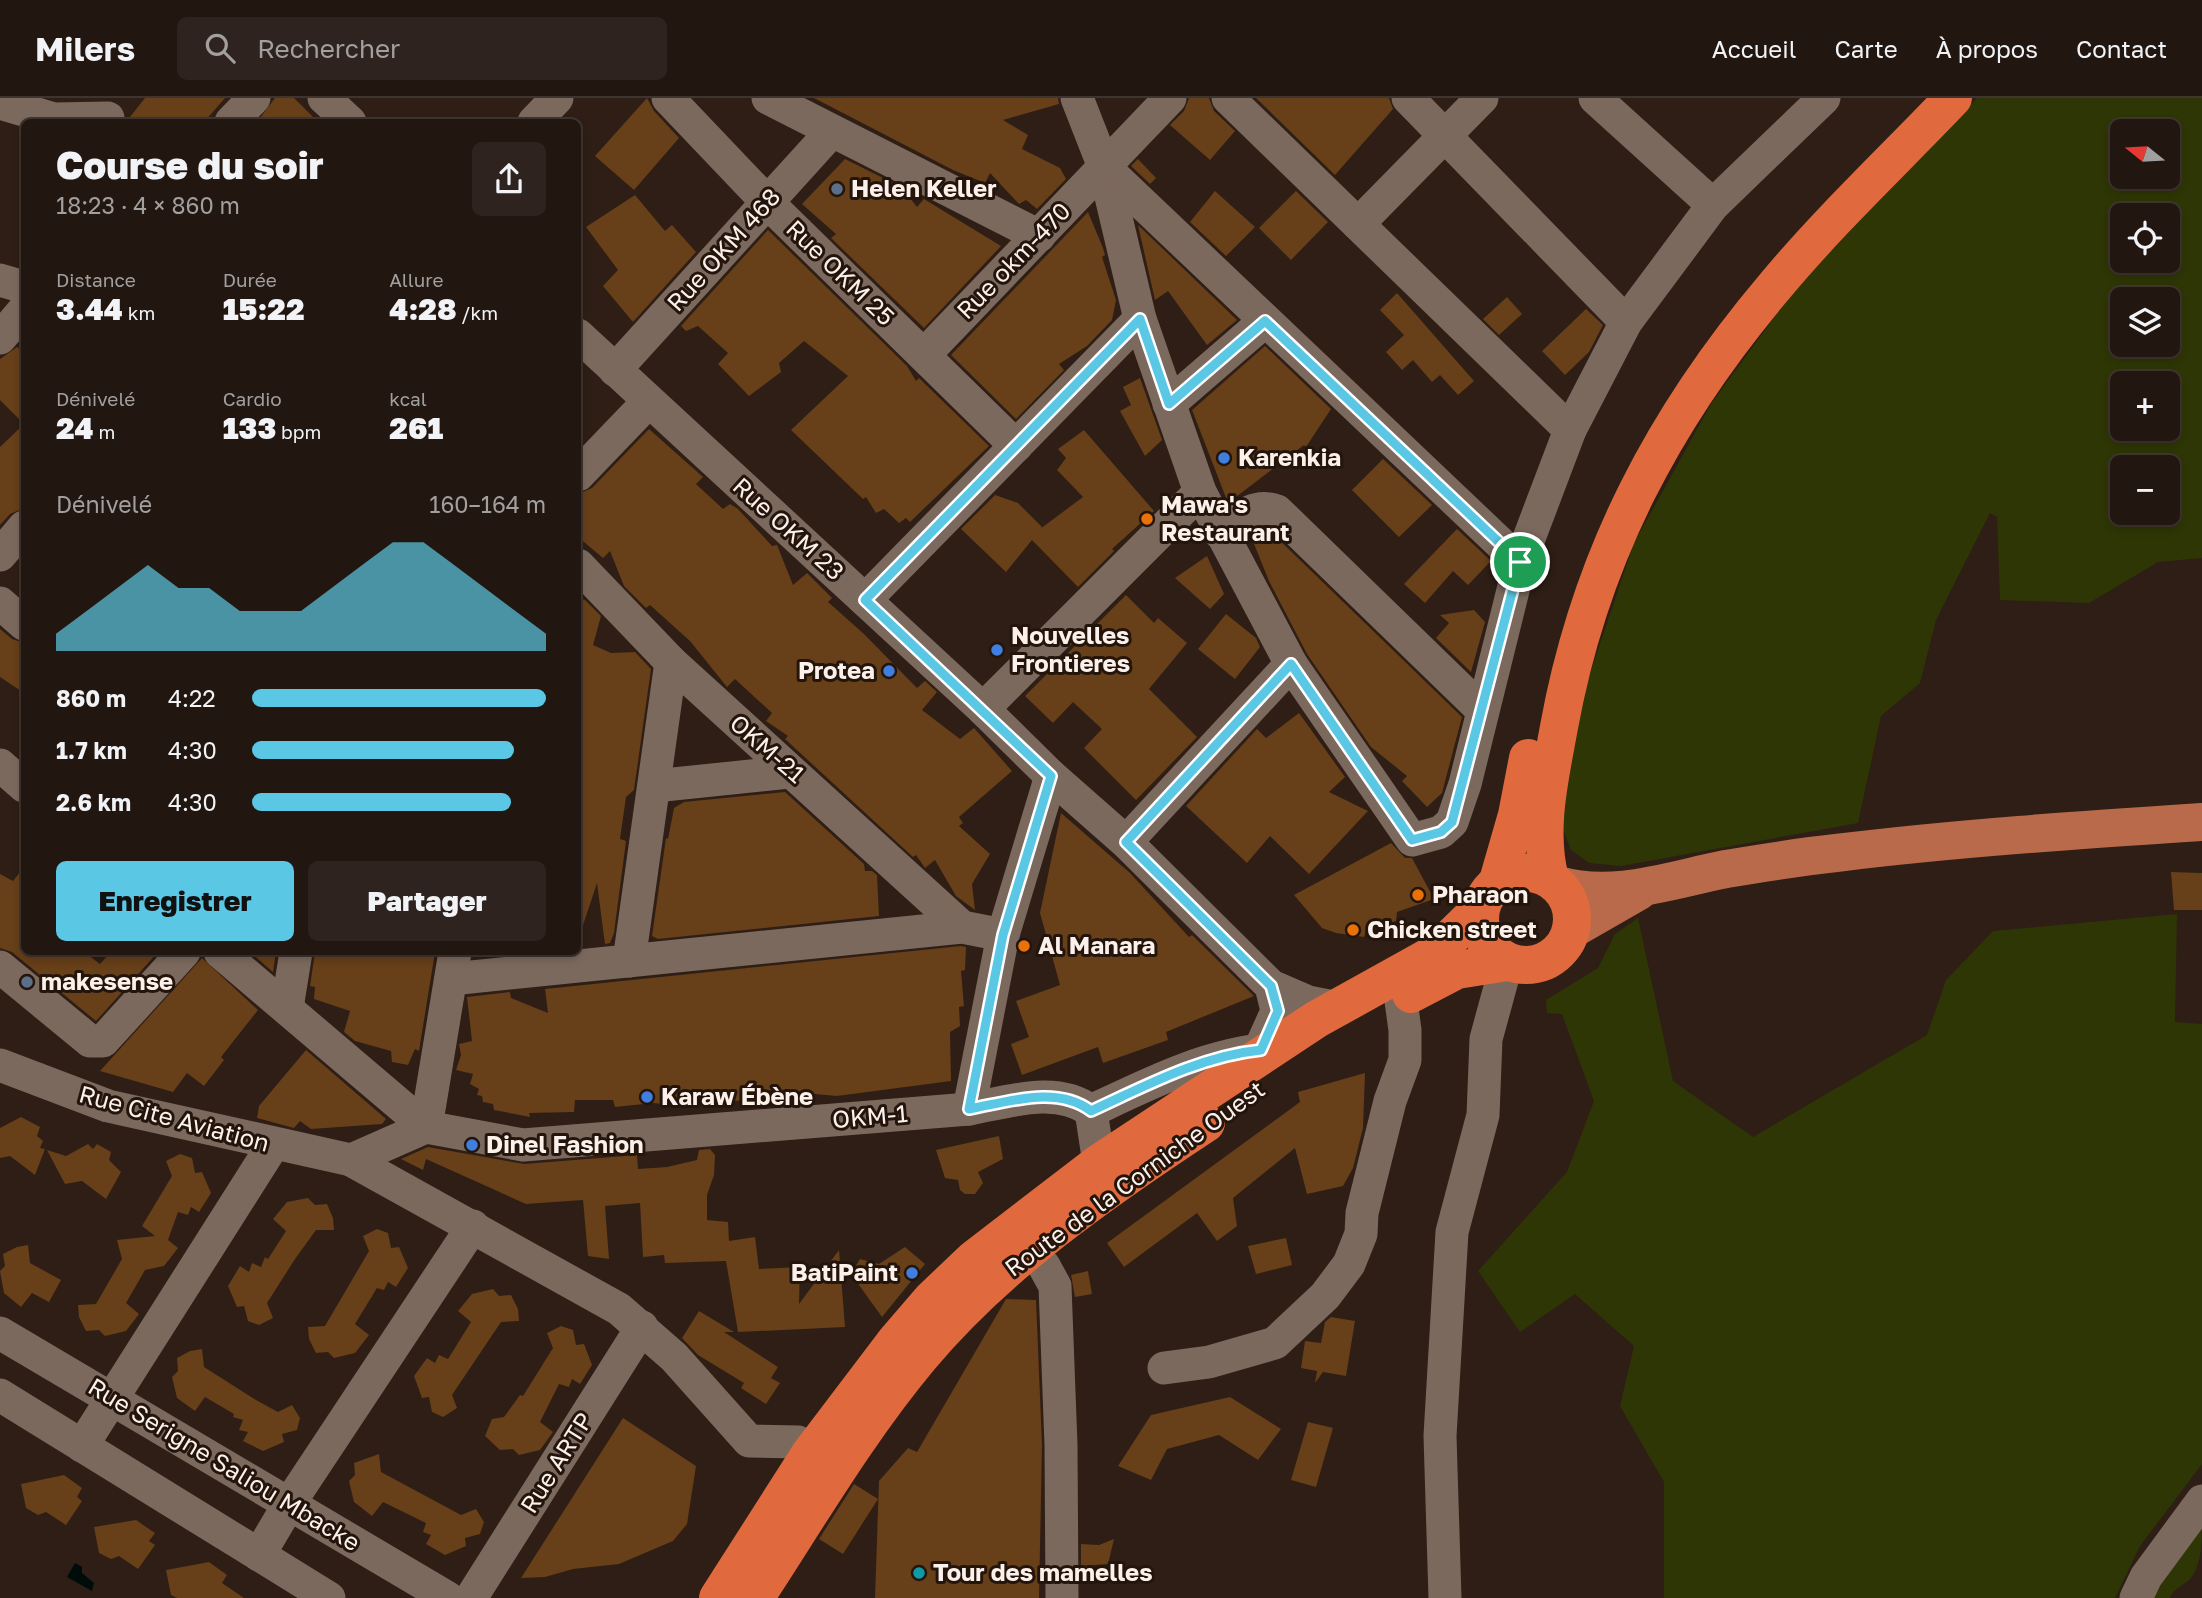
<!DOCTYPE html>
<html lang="fr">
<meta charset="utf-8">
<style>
:root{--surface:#221610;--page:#2e231e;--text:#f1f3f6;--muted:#a29f9f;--line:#3f3530;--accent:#5ac8e5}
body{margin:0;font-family:"Golos Text",sans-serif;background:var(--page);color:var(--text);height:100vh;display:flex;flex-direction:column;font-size:26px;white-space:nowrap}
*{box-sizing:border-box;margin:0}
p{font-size:23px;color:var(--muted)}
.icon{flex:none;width:38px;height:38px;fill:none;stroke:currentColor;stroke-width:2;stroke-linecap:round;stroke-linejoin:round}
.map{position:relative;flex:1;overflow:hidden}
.side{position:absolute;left:21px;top:21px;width:560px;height:836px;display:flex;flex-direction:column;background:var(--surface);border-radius:10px;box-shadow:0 4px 10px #0003,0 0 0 2px var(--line)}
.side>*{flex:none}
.needle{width:46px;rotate:288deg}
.fabs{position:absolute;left:2110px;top:21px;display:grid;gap:14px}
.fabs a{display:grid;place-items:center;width:70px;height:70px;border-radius:10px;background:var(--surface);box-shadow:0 4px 10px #0003,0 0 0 2px var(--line);font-size:35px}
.pin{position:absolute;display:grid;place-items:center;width:60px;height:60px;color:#fff;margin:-30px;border:4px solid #fff;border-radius:50%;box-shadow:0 2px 7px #0007}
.round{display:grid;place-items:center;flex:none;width:74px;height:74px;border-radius:10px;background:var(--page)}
.summary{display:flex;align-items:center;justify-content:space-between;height:119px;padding:0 35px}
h1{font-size:38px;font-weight:800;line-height:52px}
.figures{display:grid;grid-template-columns:repeat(3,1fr);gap:10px;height:119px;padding:7px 35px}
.figures div{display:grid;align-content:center}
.figures b{font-size:30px;font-weight:800}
.figures small{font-size:19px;font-weight:400}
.figures p{font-size:19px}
.chart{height:196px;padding:14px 35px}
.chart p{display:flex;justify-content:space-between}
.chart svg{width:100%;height:126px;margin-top:7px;fill:var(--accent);opacity:.7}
.button{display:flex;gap:14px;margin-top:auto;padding:14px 35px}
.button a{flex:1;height:80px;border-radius:10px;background:var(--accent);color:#111;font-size:28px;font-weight:800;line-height:80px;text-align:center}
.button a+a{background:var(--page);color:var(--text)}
ul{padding:0 35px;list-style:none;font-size:23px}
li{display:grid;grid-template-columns:112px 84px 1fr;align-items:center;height:52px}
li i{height:18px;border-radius:9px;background:var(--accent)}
header{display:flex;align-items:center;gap:42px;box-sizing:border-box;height:98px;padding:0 35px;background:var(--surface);border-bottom:2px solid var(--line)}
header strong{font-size:33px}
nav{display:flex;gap:38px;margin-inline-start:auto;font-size:24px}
.search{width:490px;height:63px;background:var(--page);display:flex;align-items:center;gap:18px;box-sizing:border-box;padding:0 24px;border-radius:10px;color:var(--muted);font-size:26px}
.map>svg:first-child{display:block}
.green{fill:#2e3605;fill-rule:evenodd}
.water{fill:#000c0c}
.building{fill:#673f18}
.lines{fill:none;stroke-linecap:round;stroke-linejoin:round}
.minor{stroke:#7c695e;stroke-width:33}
.major{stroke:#b86a4a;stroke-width:38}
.highway{stroke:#e06a3d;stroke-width:38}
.route-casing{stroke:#fff;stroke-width:14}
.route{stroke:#5ac8e5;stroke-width:9}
.service-dot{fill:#5c6f8a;stroke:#24150c;stroke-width:2.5}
.shop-dot{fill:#3f7fe0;stroke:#24150c;stroke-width:2.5}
.food-dot{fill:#e8710a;stroke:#24150c;stroke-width:2.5}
.culture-dot{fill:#0f9aa8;stroke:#24150c;stroke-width:2.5}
.labels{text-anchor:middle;stroke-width:6;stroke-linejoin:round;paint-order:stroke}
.poi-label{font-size:24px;font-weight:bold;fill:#fbf0ea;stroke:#24150c;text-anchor:start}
.street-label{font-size:24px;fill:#fbf0ea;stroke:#24150c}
</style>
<header>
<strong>Milers</strong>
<div class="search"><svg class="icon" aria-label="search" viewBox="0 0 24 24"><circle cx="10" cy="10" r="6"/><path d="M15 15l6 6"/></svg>Rechercher</div>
<nav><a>Accueil</a><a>Carte</a><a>À propos</a><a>Contact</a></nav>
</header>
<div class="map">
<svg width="2202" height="1500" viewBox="0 0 2202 1500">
<rect width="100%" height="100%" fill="#2e1e15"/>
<g class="green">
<path d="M1977,0H2202V460L2158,464L2089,505L2000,502L1997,419L1990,415L1936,522L1920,585L1881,618L1858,725L1621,768L1589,765L1571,752L1560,724L1578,611L1634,445L1711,306L1798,187ZM2123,33H2168V79H2123ZM2123,117H2168V163H2123ZM2123,201H2168V247H2123ZM2123,285H2168V331H2123ZM2123,369H2168V415H2123Z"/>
<path d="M2177,816L2175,924L2202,926V1366L2140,1448L2115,1500H1664V1384L1620,1308L1634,1248L1575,1196L1520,1234L1478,1173L1567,1074L1594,1003L1562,916L1547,915L1546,902L1598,870L1615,836L1638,820L1673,983L1753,1039L1927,937L1946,882L1993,833Z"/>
<path d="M2202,1424C2202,1442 2202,1466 2191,1480C2184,1488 2174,1489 2170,1500H2152Z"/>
</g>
<path class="water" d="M75,1465L82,1469V1475L94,1485L92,1493L67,1479Z"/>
<g class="building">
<path d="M145,0H225L204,24H126Z"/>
<path d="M275,0H294L318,24H257Z"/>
<path d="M647,0L654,13L679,40L634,92L595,58Z"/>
<path d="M814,0H1058L1059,6L1003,22L1028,37L1022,51L1060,70L1066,81L1037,111L1026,102L1019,106L990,75L985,85L953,72Z"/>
<path d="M1189,0H1209L1214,13L1235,33L1210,62L1170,27L1184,13Z"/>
<path d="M1256,0H1389L1393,11L1335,77Z"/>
<path d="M845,61L901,89L917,109L924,101L1001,148L924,230L831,140L836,136L802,106Z"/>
<path d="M1138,61L1156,80L1150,86L1131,68Z"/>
<path d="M1215,93L1255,129L1226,158L1190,124Z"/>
<path d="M1296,93L1328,124L1291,162L1259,130Z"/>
<path d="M635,97L665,133L672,127L696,154L633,224L603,188L618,172L586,129Z"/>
<path d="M1088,114L1103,150L1105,157L1102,159L1116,202L1112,222L1087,248L1059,266L1064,272L1016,321L951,257Z"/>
<path d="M1138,127L1237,222L1207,247L1168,193L1155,202Z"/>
<path d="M768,132L907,268L916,283L919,280L989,348L910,424L906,420L899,425L884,411L876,415L866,399L863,401L791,332L848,278L804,243L779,265L781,274L749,298L718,266L728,255L698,228L686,233L681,228Z"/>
<path d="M1397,195L1474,283L1458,297L1440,277L1432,284L1413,262L1402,272L1386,254L1404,237L1380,212Z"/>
<path d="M1507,199L1522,216L1499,237L1483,221Z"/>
<path d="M1586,211L1603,227L1589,254L1565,277L1542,253Z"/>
<path d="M1265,248L1331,311L1306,349L1304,347L1228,405L1192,312Z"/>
<path d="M17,249L24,255V410L10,416L0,427V349L24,326L0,302V261Z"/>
<path d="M1140,280L1162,342L1145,358L1120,313L1131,307L1123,289Z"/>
<path d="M649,331L703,379L696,386L723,411L730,406L738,411L772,448L777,447L793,487L807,475L832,500L828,504L864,536L917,590L925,583L937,594L922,612L960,641L974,630L1012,673L959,719L963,725L959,728L990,756L972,786L975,812L956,798L935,762L925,770L916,757L913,759L785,641L788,638L766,623L772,615L735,581L727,589L690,543L650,507L646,510L624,488L610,453L603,460L578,439V396L592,390Z"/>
<path d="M1084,332L1154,413L1112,451L1114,453L1078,489L1032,442L1006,474L961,431L995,397L1018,405L1042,429L1040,431L1083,399L1057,372L1066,360L1058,351Z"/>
<path d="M1383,361L1432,407L1399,439L1352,392Z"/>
<path d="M1267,430L1462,619L1442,695L1427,709L1402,683L1407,678L1371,649L1307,556L1269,483L1250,436Z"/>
<path d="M1457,431L1491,463L1468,487L1453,473L1425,505L1404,486Z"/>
<path d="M1207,458L1224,496L1210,511L1175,480Z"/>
<path d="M1126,497L1154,525L1158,520L1187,545L1149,591L1197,639L1136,702L1084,650L1102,631L1073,604L1053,625L1025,598Z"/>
<path d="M578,500L585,502L601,518L593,547L611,555L635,554L651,571L634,692L626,699L620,741L626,743L614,835L610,845L605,846L597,785L581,833H578Z"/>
<path d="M1474,512L1485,524L1471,574L1436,540L1449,525L1440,517Z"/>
<path d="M1226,516L1256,540L1260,549L1235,581L1198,551Z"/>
<path d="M0,531L12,541L24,545V595L0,579Z"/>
<path d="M1299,615L1345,679L1329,694L1368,713L1309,776L1270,738L1247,765L1186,708L1257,631L1266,640Z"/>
<path d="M785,694L864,766L865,773H872L877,777L879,818L658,841L652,838L666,740L668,741L674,710L684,704Z"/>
<path d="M1061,715L1130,775L1189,839L1192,837L1254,898L1166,934L1168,942L1103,965L1098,949L1022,977L1011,946L1029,939L1016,903L1060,887L1040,815Z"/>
<path d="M1391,745L1405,760H1412L1434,801L1397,814L1396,823L1366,832L1364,839L1336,835L1322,830L1294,797Z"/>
<path d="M24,769V854H84L100,866L111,854H158L96,923L12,854L0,850V776L13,783Z"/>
<path d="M2171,774L2202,775V812H2174Z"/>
<path d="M961,848L966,849L965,872L961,873L964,908L959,909L960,928L950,934L951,983L837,998L769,992V1000L677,1008L654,1005L615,1009L613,1002H575L574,1014L529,1015L530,1019L494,1012L493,1006L483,1004L482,998L477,997L479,991L470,986L473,976L456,972L461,957L459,946L472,943L467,899L510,894L511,900L548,915L545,891Z"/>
<path d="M250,854H276L273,874Z"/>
<path d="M315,854H435L419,953L415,951L408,967L392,964L391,953L355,943L344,934L350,913L314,901L315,889L310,888Z"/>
<path d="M202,860L258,912L221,959L224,962L204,988L187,975L173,994L100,973Z"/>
<path d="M306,952L386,1021L382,1026L311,1031L300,1023L294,1030L257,1020L259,1008Z"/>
<path d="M1365,975L1363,1030L1353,1070L1343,1088L1307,1096L1295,1050L1233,1100L1237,1128L1217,1143L1197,1115L1124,1169L1107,1145L1300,1004L1298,994Z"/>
<path d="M21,1019L40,1029L37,1038L43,1043L40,1050L45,1051L35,1077L10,1058L0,1060V1030Z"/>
<path d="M999,1038L1003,1061L978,1074L983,1085L975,1096H965L960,1092L958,1082L945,1080L936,1052Z"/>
<path d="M88,1046L93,1051L97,1046L111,1054L109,1062L121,1074L106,1101L82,1083L65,1086L47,1052L66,1058Z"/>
<path d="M428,1049L524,1066L637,1057L638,1071L667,1069L697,1062L699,1052L710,1051L715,1057L714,1077L707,1097V1122L728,1124L729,1143L755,1139L759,1171L800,1169L799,1206L839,1152L845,1229L738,1234L726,1163L665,1165L664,1157L643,1159L640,1105L605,1108L609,1161L588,1158L583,1102L526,1106L426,1061L423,1072L401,1061Z"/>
<path d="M180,1056L192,1060L195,1075L202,1074L211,1095L199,1114L191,1109L188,1117L178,1114L168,1142L178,1150L164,1168L145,1172L126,1205L139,1216L126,1233L105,1238L99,1232L86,1233L79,1219L78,1207L96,1206L122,1161L117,1142L155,1138L142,1128L172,1078L166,1063Z"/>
<path d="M308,1100L315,1107L327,1106L333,1120L334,1132H316L295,1161L267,1205L273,1220L259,1227L248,1223L244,1208L237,1209L228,1188L240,1168L249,1174L252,1165L261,1169L265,1159L268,1161L286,1133L273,1121L287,1104Z"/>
<path d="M377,1131L388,1135L391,1150L399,1149L408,1170L396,1189L388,1184L384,1192L377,1190L355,1226L369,1237L355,1255L334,1260L328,1254L316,1255L309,1241L308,1229L325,1228L369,1153L363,1138Z"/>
<path d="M1286,1140L1292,1167L1256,1176L1248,1148Z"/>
<path d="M28,1147L30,1165L61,1182L49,1204L32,1195L21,1209L4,1195L0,1173L5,1168L3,1156L17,1149Z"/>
<path d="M905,1149L925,1166L882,1219L851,1176L860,1161L879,1166Z"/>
<path d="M1088,1173L1092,1196L1075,1199L1071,1177Z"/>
<path d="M493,1191L499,1198L511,1197L518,1211L519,1223L501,1224L452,1297L457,1310L443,1319L432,1314L429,1299L422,1300L414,1278L427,1260L435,1265L439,1257L448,1261L471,1224L458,1213L472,1196Z"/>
<path d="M1006,1201L1036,1202L1042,1347L1039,1500H875L879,1383L908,1350L917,1354Z"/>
<path d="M699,1213L734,1234H724L778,1269L771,1280L780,1285L766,1306L741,1290L744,1285L698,1257L682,1240Z"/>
<path d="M1331,1219L1355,1223L1346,1278L1323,1274L1315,1285L1317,1273L1301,1270L1305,1243L1321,1245L1325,1224Z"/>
<path d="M561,1228L573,1232L576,1247L584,1246L592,1267L580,1286L572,1281L569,1289L559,1286L540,1324L553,1334L540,1352L519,1357L513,1351L500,1352L485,1338L492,1321L504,1319L520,1297L523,1298L553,1250L547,1235Z"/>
<path d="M202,1251L204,1269L256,1302L278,1314L292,1307L300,1320L297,1332L282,1336L284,1344L263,1353L243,1343L248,1334L239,1332L243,1322L233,1319L234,1316L205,1299L195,1313L177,1300L172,1279L178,1273L177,1260L190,1253Z"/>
<path d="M1230,1299L1281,1331L1258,1362L1219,1337L1167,1351L1151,1382L1118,1368L1151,1317Z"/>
<path d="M623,1320L696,1368L687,1426L673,1443L619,1466L573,1471L545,1479L521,1480Z"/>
<path d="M1308,1324L1333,1330L1316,1389L1291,1382Z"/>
<path d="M379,1356L381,1374L461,1417L476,1411L484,1424L480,1436L465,1440L466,1448L445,1457L426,1446L431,1437L423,1434L426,1425L383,1404L372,1418L354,1404L349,1383L355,1377L354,1365Z"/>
<path d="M64,1377L82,1390L77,1399L82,1403L66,1427L46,1414L38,1417L26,1410L21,1386Z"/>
<path d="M854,1386L878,1401L843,1456L819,1441Z"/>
<path d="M136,1422L155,1435L149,1443L155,1447L138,1471L119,1458L111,1461L99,1455L94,1429Z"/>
<path d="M1114,1441L1108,1466L1081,1468V1446L1099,1447Z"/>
<path d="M209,1464L227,1477L222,1485L244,1500H177L171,1497L166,1472Z"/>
</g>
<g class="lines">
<g class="minor">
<path d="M324,0L350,24"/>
<path d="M668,0L767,104L1016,348"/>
<path d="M768,0L1039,138"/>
<path d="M1077,0L1104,69L1140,221L1200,394L1291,566L1412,742L1441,734L1452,724L1465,686L1520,464L1570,332L1626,224L1713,107L1824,0"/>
<path d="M1228,0L1570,332"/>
<path d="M1408,0L1626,224"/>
<path d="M1595,0L1713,107"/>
<path d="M0,5L54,21L108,20"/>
<path d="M231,24L254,0"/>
<path d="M534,24L557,0"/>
<path d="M1104,69L1520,464"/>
<path d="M1358,126L1482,0"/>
<path d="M0,182L24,189"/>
<path d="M578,237L983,611L1051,678L1126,744L1271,888L1308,904L1339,910"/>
<path d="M0,240L24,212"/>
<path d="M924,257L1170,0"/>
<path d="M615,272L832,33"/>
<path d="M1169,306L1265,223"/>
<path d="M578,377L648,304"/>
<path d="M1221,436C1239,421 1253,404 1277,413L1482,612"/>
<path d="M0,457L24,429"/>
<path d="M578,467L671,564L962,829"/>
<path d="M865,502L1140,221"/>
<path d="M0,505L24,526"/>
<path d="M983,611L1200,394"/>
<path d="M0,667L24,688"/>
<path d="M654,688L789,674"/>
<path d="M1126,744L1291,566"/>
<path d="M220,854L426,1029L523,1047L969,1011C1008,1004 1057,987 1091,1013L1099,1065"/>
<path d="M629,863L671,564"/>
<path d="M0,869L90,943H103L184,854"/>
<path d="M451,881L962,829L1003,837"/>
<path d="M287,910L296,854"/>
<path d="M1255,962L1277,913L1271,888"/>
<path d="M0,967L108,1008L351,1062L619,1211L674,1259L749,1343L798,1344L810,1356"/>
<path d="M969,1011L1003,837L1051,678"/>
<path d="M1091,1013C1148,986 1207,956 1270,951"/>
<path d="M426,1029L455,854"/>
<path d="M351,1062L426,1029"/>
<path d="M1044,1168L1055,1188L1061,1347L1062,1500"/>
<path d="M0,1235L448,1500"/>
<path d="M1164,1270L1209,1264L1275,1245L1325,1198L1349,1166L1361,1136L1362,1115L1390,1003L1405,962V932L1401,903"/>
<path d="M0,1297L329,1500"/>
<path d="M82,1348L273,1047"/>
<path d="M259,1457L289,1406L473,1128"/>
<path d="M471,1500L642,1229"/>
<path d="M1445,1500L1440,1338L1452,1134L1483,1017L1486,941L1507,864"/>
<path d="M2136,1500L2146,1479L2202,1403"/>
</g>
<g class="major">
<path d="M1558,787C1614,803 1670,782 1726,771C1762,765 1799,759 1836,755C1958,740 2080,732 2202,724"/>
<path d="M1571,832L1639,793"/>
</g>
<g class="highway">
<circle cx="1526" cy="821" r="46"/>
<path d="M1550,781C1537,731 1550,679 1559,629C1590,459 1664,319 1775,188C1830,122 1894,62 1953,0"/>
<path d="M1498,783L1517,717L1528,660"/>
<path d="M1411,896L1457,872L1507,864"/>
<path d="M718,1500L810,1356L895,1244L932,1201L974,1161L1099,1065L1317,921L1434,856L1480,811"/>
<path d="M755,1500C808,1419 858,1333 920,1259C999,1165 1104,1092 1206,1025"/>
</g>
</g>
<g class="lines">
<g class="route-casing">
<path id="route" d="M1140,221L1169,306L1265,223L1520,464L1452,724L1441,734L1412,742L1291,566L1126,744L1271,888L1278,913L1261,952C1201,958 1145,988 1091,1013C1057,987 1008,1004 969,1011L1003,837L1051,678L865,502Z"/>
</g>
<use href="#route" class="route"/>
</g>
<g class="service-dot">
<circle cx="837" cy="91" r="7"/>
<circle cx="27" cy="884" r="7"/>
</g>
<g class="shop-dot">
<circle cx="1224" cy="360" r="7"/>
<circle cx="997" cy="552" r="7"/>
<circle cx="889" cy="573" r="7"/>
<circle cx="647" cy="999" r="7"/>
<circle cx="472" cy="1047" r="7"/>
<circle cx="912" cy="1175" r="7"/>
</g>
<g class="food-dot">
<circle cx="1147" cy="421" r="7"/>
<circle cx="1418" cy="797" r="7"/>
<circle cx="1353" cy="832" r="7"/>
<circle cx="1024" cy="848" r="7"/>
</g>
<circle class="culture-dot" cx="919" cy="1475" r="7"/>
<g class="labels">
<g class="poi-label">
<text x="851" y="99">Helen Keller</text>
<text x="1238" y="368">Karenkia</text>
<text x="1161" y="415">Mawa's<tspan x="1161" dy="28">Restaurant</tspan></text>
<text x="1011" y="546">Nouvelles<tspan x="1011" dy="28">Frontieres</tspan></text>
<text x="875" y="581" text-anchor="end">Protea</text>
<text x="1432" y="805">Pharaon</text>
<text x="1367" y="840">Chicken street</text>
<text x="1038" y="856">Al Manara</text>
<text x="41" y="892">makesense</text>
<text x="661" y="1007">Karaw Ébène</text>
<text x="486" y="1055">Dinel Fashion</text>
<text x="898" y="1183" text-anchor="end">BatiPaint</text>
<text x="933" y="1483">Tour des mamelles</text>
</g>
<g class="street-label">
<text transform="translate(724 152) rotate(-48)" y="8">Rue OKM 468</text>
<text transform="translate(1014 163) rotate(-46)" y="8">Rue okm-470</text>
<text transform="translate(840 175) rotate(44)" y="8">Rue OKM 25</text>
<text transform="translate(788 431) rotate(42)" y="8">Rue OKM 23</text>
<text transform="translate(767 651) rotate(41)" y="8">OKM-21</text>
<text transform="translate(870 1019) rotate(-5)" y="8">OKM-1</text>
<text transform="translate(174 1021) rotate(15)" y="8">Rue Cite Aviation</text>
<text transform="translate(1135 1081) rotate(-36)" y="8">Route de la Corniche Ouest</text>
<text transform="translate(557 1365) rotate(-58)" y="8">Rue ARTP</text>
<text transform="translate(224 1367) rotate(31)" y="8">Rue Serigne Saliou Mbacke</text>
</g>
</g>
</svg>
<div class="fabs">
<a><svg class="needle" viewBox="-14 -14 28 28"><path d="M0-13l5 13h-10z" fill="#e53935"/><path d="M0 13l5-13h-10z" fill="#a29f9f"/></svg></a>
<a><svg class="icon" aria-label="locate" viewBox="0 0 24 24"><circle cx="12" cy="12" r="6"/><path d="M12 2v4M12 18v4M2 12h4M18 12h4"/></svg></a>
<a><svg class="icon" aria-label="layers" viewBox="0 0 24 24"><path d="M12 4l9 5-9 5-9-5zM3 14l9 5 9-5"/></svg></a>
<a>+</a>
<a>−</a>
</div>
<div class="pin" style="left:1520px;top:464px;background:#1e9e55"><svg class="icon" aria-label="arrive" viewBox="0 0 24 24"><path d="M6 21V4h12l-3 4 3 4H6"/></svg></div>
<section class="side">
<div class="summary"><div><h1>Course du soir</h1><p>18:23 · 4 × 860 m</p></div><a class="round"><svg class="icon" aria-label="share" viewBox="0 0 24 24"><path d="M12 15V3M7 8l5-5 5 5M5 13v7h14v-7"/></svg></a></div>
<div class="figures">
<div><p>Distance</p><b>3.44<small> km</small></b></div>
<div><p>Durée</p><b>15:22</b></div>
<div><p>Allure</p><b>4:28<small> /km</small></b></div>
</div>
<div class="figures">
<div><p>Dénivelé</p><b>24<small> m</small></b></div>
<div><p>Cardio</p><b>133<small> bpm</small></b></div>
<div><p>kcal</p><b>261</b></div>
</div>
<div class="chart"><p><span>Dénivelé</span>160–164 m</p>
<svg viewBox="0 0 160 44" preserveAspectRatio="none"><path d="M0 44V38L10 30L20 22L30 14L40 22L50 22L60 30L70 30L80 30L90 22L100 14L110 6L120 6L130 14L140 22L150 30L160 38V44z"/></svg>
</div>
<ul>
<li><b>860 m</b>4:22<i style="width:100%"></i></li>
<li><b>1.7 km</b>4:30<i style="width:89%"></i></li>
<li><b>2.6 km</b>4:30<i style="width:88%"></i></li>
</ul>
<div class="button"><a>Enregistrer</a><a>Partager</a></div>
</section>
</div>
